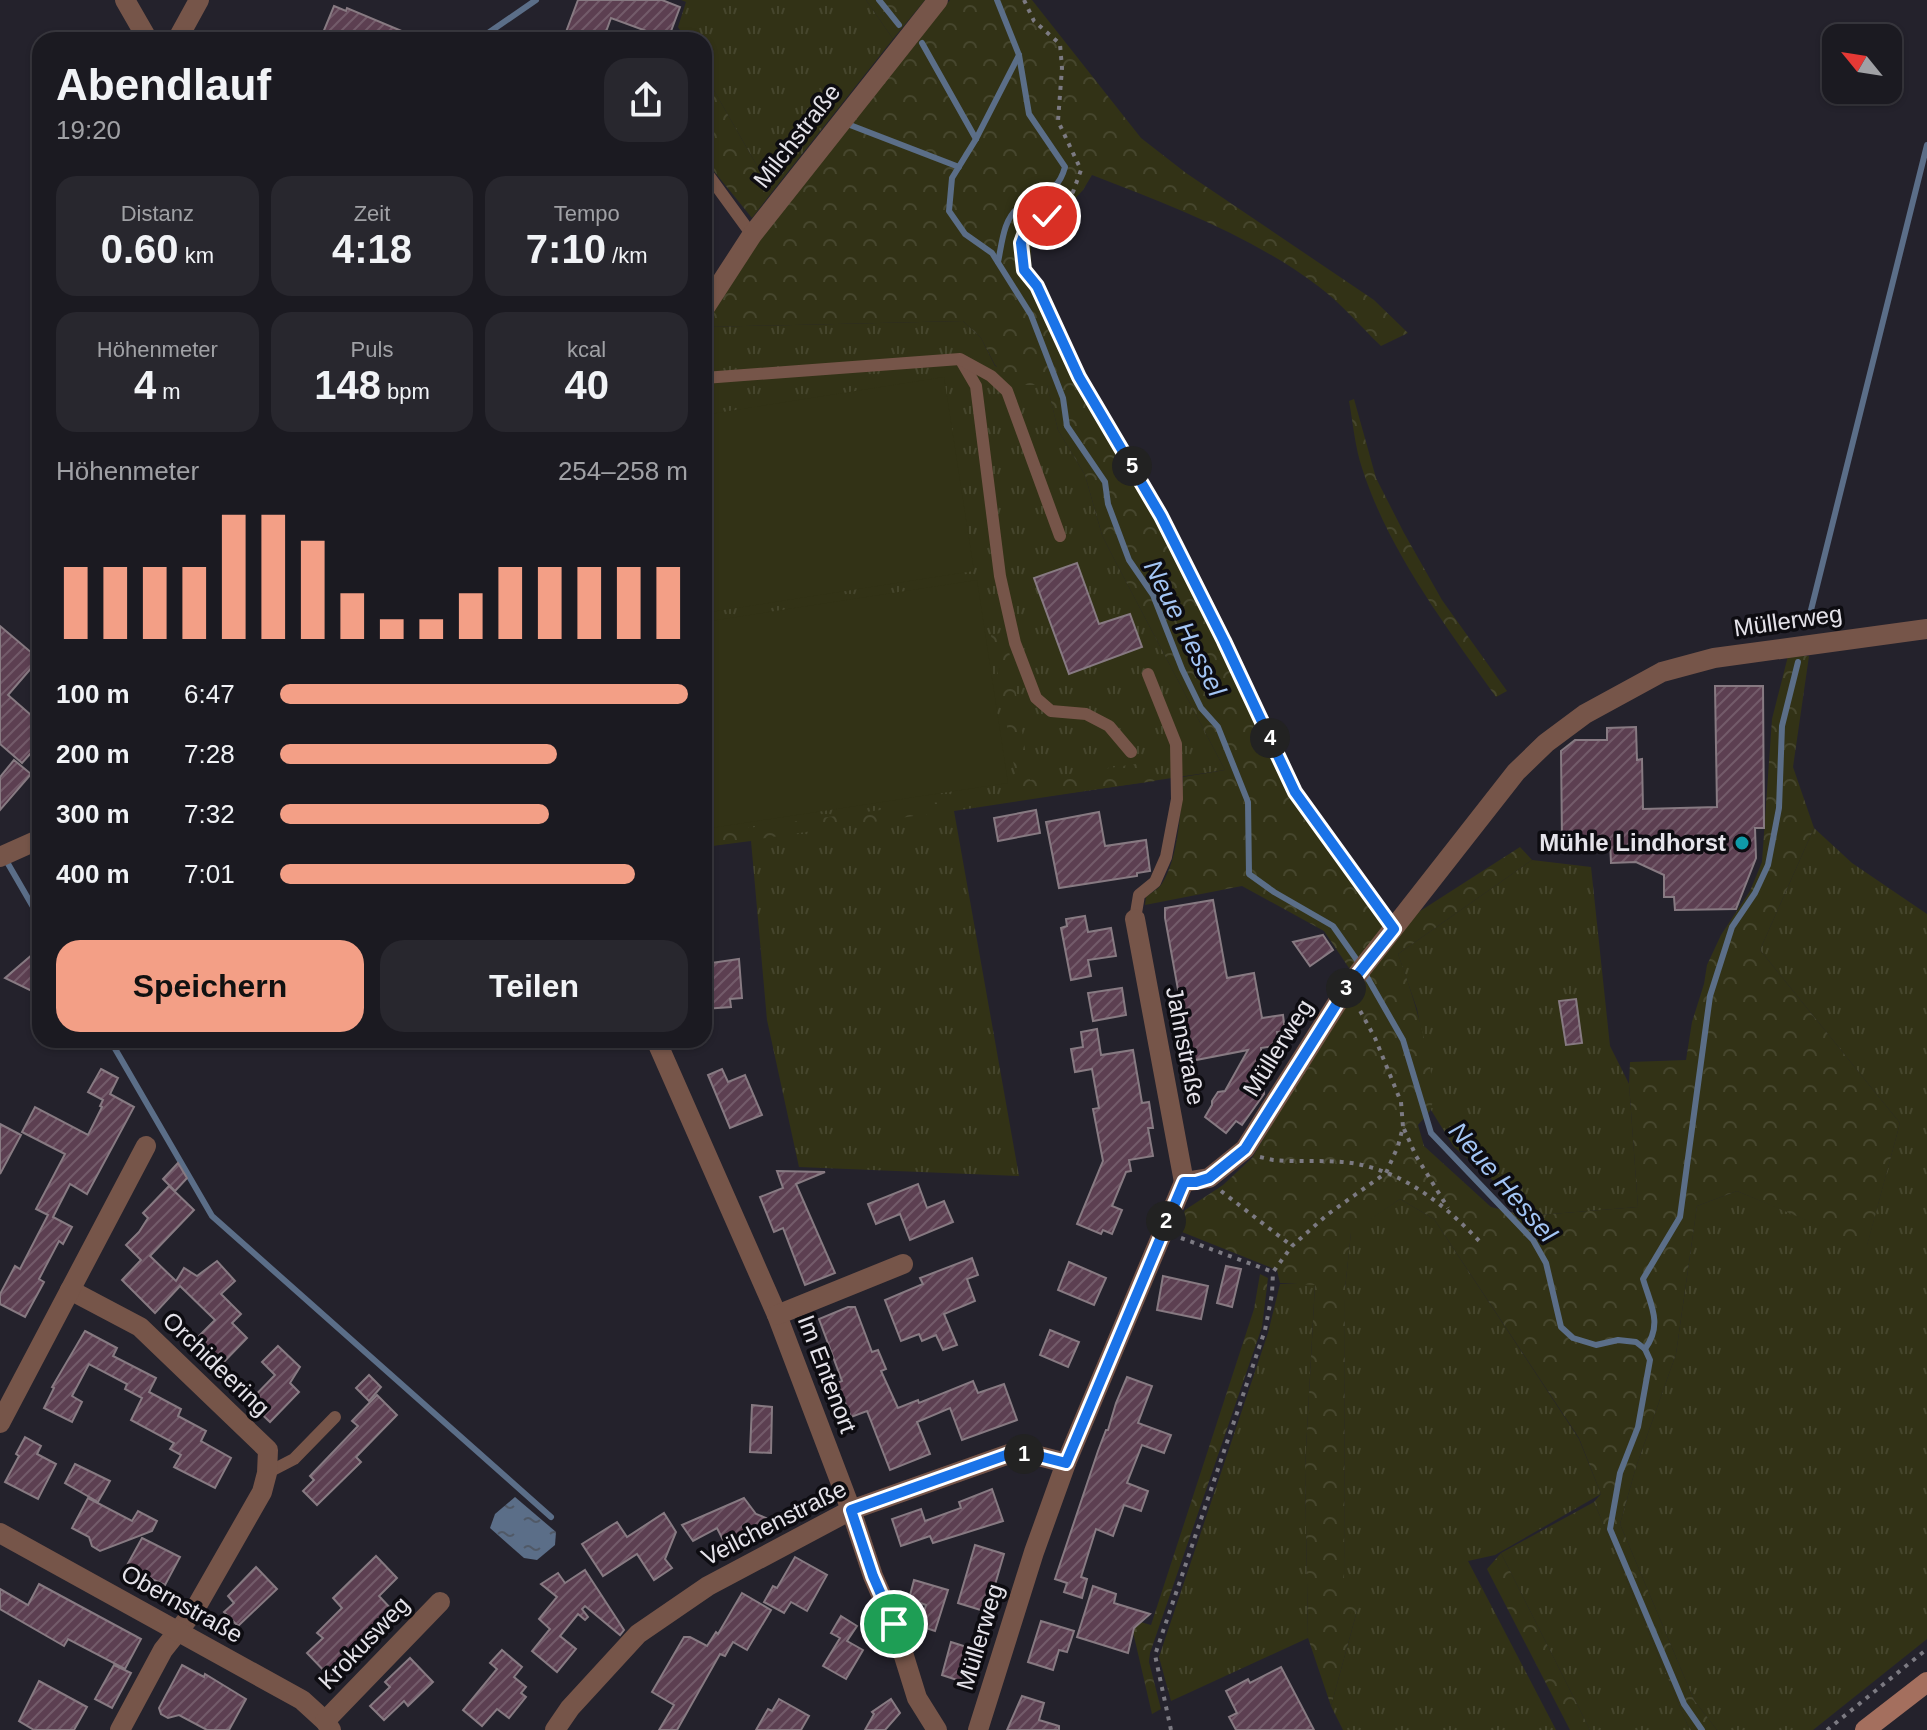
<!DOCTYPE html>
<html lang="de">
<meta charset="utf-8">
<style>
:root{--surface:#1b1a21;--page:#28272e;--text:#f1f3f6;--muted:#a0a1a5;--line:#39383f;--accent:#f39f86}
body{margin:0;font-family:Helvetica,sans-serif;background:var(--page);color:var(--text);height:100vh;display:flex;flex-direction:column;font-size:30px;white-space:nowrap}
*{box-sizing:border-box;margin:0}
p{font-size:26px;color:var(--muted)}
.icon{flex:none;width:44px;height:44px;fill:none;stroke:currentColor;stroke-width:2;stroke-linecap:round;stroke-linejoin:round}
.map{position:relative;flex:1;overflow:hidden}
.side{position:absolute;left:32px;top:32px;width:680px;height:1016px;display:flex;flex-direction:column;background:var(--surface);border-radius:24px;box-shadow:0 2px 6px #0004,0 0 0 2px var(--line)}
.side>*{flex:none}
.needle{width:52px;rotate:300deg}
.tools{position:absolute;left:1822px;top:24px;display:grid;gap:16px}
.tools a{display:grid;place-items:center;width:80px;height:80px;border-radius:16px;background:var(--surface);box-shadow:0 2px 6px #0004,0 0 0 2px var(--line);font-size:40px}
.pin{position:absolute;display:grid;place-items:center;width:68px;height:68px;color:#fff;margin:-34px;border:4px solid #fff;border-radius:50%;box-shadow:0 2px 8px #0007}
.km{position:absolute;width:40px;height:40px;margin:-20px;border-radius:50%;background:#222;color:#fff;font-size:22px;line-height:40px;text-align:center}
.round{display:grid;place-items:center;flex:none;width:84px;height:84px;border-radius:24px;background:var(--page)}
.summary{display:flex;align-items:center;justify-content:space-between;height:136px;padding:0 24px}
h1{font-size:44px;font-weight:800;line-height:60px}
.metrics{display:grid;grid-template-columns:repeat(3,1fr);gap:12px;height:136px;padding:8px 24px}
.metrics div{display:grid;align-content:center;border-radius:20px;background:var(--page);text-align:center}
.metrics b{font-size:40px;font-weight:800}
.metrics small{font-size:22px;font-weight:400}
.metrics p{font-size:22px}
.chart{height:224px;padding:16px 24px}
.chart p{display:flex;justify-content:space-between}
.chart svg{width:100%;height:144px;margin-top:8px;stroke:var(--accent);stroke-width:6}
.button{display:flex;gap:16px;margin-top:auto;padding:16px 24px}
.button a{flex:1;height:92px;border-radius:24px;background:var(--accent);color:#111;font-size:32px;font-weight:800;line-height:92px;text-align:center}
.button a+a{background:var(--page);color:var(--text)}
ul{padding:0 24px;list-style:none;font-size:26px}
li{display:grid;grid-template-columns:128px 96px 1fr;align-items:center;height:60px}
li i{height:20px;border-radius:10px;background:var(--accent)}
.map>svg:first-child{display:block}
.grass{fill:url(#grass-tufts)}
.forest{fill:url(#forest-crowns)}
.garden{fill:#323216}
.water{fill:url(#water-ripples)}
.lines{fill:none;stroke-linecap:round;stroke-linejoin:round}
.stream{stroke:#5b6e88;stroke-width:6}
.building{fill:url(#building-hatch);stroke:#877a82;stroke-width:2}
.path{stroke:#7c7a82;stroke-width:4;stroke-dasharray:4 6;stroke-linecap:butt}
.lane{stroke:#765549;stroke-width:12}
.street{stroke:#765549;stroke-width:20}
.secondary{stroke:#a46f5e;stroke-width:20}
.route-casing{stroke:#fff;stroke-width:16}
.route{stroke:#1a73e8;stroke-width:10}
.culture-dot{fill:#0f9aa8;stroke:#0d0c11;stroke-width:3}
.labels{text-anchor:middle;stroke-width:7;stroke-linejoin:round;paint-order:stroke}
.street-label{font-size:24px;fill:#e5e3ea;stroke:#0d0c11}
.poi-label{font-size:24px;font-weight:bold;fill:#e5e3ea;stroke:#0d0c11;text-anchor:end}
.water-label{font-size:26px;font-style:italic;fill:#a3c5f5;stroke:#0d0c11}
</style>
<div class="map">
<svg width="1927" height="1730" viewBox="0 0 1927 1730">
<defs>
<pattern id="grass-tufts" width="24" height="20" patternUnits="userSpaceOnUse" patternTransform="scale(2)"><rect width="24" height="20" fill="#323216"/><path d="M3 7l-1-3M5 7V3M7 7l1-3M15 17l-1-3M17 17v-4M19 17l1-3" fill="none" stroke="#46462d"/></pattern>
<pattern id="forest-crowns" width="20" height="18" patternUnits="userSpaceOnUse" patternTransform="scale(2)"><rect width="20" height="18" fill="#323216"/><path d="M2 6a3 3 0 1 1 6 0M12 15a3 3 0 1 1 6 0" fill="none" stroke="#46462d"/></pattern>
<pattern id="water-ripples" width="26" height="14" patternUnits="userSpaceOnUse" patternTransform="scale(2)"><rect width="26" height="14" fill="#5b6e88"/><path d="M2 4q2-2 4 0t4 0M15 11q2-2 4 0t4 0" fill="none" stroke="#505967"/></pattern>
<pattern id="building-hatch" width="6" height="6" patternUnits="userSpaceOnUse" patternTransform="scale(2)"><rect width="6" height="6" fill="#5c3f51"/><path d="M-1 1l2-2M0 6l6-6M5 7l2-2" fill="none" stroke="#735b6a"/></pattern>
</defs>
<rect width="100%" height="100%" fill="#24222c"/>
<g class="grass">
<path d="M681,0H866L893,39L772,192L704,73V40H686L678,27L686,2Z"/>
<path d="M963,321L981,338L995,366L1047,384L1058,430L1085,475L1102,535L1111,553L1225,770L954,811L1019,1176L799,1167L767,1020L751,841L704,847V327Z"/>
<path d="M1814,828L1852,863L1927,914V1639L1813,1730H1717L1694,1700L1620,1524L1636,1467L1676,1354L1697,1206L1737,1191L1867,1245L1900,1123L1760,950Z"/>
<path d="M1532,860L1591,867L1610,1046L1629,1084L1638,1207L1526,1216L1502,1193L1496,1183L1454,1147L1431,1110L1432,1084L1417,1009L1398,954Z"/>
<path d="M1400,1199L1434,1219L1579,1439L1601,1494L1495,1555L1468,1561L1556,1730H1343L1331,1706L1357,1611L1344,1588L1345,1289L1351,1232Z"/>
<path d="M1280,1284H1315L1305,1468L1308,1638L1171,1701L1159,1657L1268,1333Z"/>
<path d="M1594,1502L1688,1726L1692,1730H1590L1501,1553Z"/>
</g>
<g class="forest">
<path d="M866,0H925L893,39Z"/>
<path d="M950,0H1032L1141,138L1186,173L1374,300L1408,333L1381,346C1360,326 1341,303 1318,286C1250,235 1171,206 1092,175L1083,190L1031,246L1032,285L1078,384L1157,518L1292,794L1383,925L1367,953L1349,968L1324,931L1242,886L1145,905L1146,897C1151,893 1158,889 1161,885C1179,860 1181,806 1183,777L1225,770L1111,553L1102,535L1085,475L1058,430L1047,385H1017L995,365L981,338L963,321L704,327L758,238Z"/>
<path d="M704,73L772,192L752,218L704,159Z"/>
<path d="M1354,399L1376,478L1404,533L1442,600L1507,691L1496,697C1446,626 1389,552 1362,468C1355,447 1353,423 1349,401Z"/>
<path d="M1006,632L1030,780L1149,762L1155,781L1020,800L991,635Z"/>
<path d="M1788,656H1809L1793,767L1814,828L1760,950L1900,1123L1867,1246L1737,1191L1697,1206L1676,1354L1636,1467L1620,1524L1694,1700L1717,1730H1692L1688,1726L1594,1502L1601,1494L1579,1438L1434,1219L1400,1199L1351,1233L1345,1289L1344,1588L1351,1587L1357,1611L1331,1706L1308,1638L1305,1468L1315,1285L1280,1283L1277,1270L1177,1230L1185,1210L1223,1185L1252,1158L1350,994L1417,913L1520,847L1532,860L1398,954C1409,982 1443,1087 1430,1111C1427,1116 1421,1121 1418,1125L1424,1146L1491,1207L1526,1216L1638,1207L1629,1084L1630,1062L1686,1060L1692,1022L1704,984L1707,965L1721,935L1750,891L1762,862L1772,719Z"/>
<path d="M954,800V810L704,847V834Z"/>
<path d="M1260,1274L1268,1278L1262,1327L1150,1653L1149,1662L1161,1709L1152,1714L1130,1619L1151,1625L1254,1309Z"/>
<path d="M1501,1553L1590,1730H1570L1487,1569Z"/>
</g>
<g class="garden">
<path d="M944,377L974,571L704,613V415Z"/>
<path d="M977,580L1008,783L704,829V622Z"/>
</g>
<path class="water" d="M515,1497L556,1532L555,1545L537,1560L524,1558L490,1528L495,1514Z"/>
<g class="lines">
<g class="stream">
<path d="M879,0L899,25"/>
<path d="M997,0L1019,55L1029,114L1065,167C1057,197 1038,191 1018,208C1003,220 1002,244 998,262"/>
<path d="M478,40L536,0"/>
<path d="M922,43L976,139"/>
<path d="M1019,55L976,139L952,178L949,211L965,234L992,253L1031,315L1063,398L1067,426L1105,482L1108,504L1129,560L1153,595L1182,669L1201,708L1218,727L1248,802L1249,874L1274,892L1333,926L1359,963L1403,1040L1431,1133L1533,1240L1546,1263L1561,1327L1573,1338L1596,1345L1618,1340L1636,1342L1645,1349L1650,1360L1638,1427L1620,1473L1610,1529L1684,1704L1702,1730"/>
<path d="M850,125L959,167"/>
<path d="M1809,618L1927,145"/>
<path d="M7,862L40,919"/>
<path d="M110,1040L212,1216L551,1517"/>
<path d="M1645,1349C1663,1324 1651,1306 1643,1279L1680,1217L1710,996L1732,927L1755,893L1768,865L1779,808L1782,726L1798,662"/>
</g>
</g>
<g class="building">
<path d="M578,0H662L680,7L668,39L611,18L603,40H563Z"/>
<path d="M334,6L346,11L347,8L423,40H320Z"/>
<path d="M1077,563L1099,624L1130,614L1142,647L1069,674L1034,578Z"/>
<path d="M0,626L39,659L8,695L40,723V743L22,763L0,744Z"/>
<path d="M1715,686H1763L1764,828H1755L1756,858L1736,909L1675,910L1674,897H1664V875L1636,862L1611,863L1610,840L1562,841L1561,751L1575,740H1607V728L1636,727L1637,760L1642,759L1643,809L1717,807Z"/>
<path d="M14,760L31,774L0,810V777Z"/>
<path d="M1036,810L1040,833L998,841L994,818Z"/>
<path d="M1099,812L1105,846L1146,840L1150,871L1137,873V876L1059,888L1046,822Z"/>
<path d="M1213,900L1227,978L1254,973L1262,1018L1283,1015L1285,1031L1277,1032L1279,1045L1261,1048L1264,1094L1242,1125L1236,1121L1226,1133L1205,1117L1212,1105V1101L1218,1092L1225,1091L1248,1050L1191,1061L1165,918V908Z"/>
<path d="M1085,916L1088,932L1111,928L1116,956L1088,960L1091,976L1071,980L1061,928L1067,926L1066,919Z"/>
<path d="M1323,935L1333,950L1310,966L1293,942Z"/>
<path d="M40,948V995L5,978Z"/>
<path d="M739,959L742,998L730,999L731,1007L704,1009V964Z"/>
<path d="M1122,988L1126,1015L1093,1021L1088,993Z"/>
<path d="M1576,999L1582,1043L1566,1045L1559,1001Z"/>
<path d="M1097,1029L1101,1055L1133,1050L1142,1103L1149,1102L1153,1128H1148L1153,1156L1129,1160L1131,1171L1126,1172L1112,1206L1122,1210L1112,1234L1103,1230L1101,1234L1077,1224L1103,1161L1093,1109L1099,1108L1092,1069L1075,1072L1071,1049L1083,1047L1081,1032Z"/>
<path d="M101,1069L118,1078L110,1094L134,1107L87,1194L70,1184L53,1217L72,1227L63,1244L59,1241L39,1279L44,1282L25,1317L0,1304V1294L15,1266L20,1269L48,1215L36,1209L65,1154L22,1132L35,1107L88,1135L102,1107L100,1106L103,1100L88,1092Z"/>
<path d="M722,1069L728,1082L745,1075L762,1115L730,1128L708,1075Z"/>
<path d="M0,1124L21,1135L0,1174Z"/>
<path d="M178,1163L187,1178L175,1191L163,1179Z"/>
<path d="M777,1171L825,1172L796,1184L835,1273L805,1285L783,1228L774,1232L760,1197L783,1188Z"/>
<path d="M918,1184L927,1208L944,1201L953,1222L910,1240L900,1214L876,1224L868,1204Z"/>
<path d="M169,1186L194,1210L150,1256L176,1281L184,1268L197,1276L217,1261L235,1281L221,1294L241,1314L232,1323L247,1338L216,1370L190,1345L215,1320L180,1286L155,1313L122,1280L141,1260L126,1245L139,1232L148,1218L143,1213Z"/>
<path d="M972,1258L978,1275L967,1279L975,1301L944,1314L957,1345L943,1350L936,1335L922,1341L919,1334L901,1341L885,1300L923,1284L920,1278Z"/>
<path d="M1069,1262L1106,1278L1094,1305L1058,1290Z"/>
<path d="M1226,1266L1241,1269L1232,1307L1217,1303Z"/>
<path d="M1163,1276L1208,1286L1201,1319L1157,1310Z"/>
<path d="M848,1307H855L872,1352L878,1350L886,1369L881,1371L898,1408L918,1400L919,1403L973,1381L978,1393L1004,1384L1017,1420L962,1440L950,1408L917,1422L930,1454L890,1470L867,1411L851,1417L837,1383L842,1381L819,1319Z"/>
<path d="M1050,1330L1079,1342L1068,1367L1040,1355Z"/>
<path d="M85,1331L117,1348L113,1356L156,1378L149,1392L181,1409L178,1416L206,1431L201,1441L231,1458L215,1488L174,1467L181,1455L170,1449L174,1443L131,1420L142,1398L125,1389L127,1384L89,1364L72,1396L82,1402L72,1422L44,1408L54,1388L52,1387Z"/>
<path d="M278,1346L300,1367L290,1383L299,1392L270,1422L249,1402L275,1375L262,1362Z"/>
<path d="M369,1375L381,1387L369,1401L356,1388Z"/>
<path d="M1127,1377L1152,1386L1138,1423L1171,1435L1164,1453L1142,1445L1127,1483L1148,1491L1141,1511L1124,1505L1113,1536L1096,1529L1081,1577L1087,1579L1082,1598L1064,1592L1067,1583L1055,1579L1098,1451L1106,1430H1108L1116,1403Z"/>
<path d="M377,1395L397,1415L356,1457L361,1462L317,1505L303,1491L314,1480L310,1476L358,1426L352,1421Z"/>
<path d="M752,1405L772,1407L771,1453L750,1452Z"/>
<path d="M25,1437L41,1446L37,1454L56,1464L38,1499L5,1482L19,1456L16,1454Z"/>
<path d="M75,1464L110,1481L98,1502L65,1483Z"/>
<path d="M992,1489L1003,1521L933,1543L930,1536L901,1546L892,1519L921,1509L925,1521L961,1508L959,1502Z"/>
<path d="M88,1498L132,1521L138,1511L157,1521L152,1531L100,1551L92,1546L89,1537L72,1528Z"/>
<path d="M744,1498L756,1514L766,1518L770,1525L767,1533L760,1537L745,1532L724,1542L717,1528L693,1541L682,1525Z"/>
<path d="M664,1513L676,1532L665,1559L672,1568L654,1580L637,1554L603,1576L582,1544L617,1522L627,1537Z"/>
<path d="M142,1538L180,1557L165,1585L126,1567Z"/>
<path d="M975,1545L1004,1554L987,1612L958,1603Z"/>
<path d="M376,1556L397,1578L379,1596L393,1611L330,1677L307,1653L323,1638L317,1633L342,1608L333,1598Z"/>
<path d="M795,1557L827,1575L807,1611L791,1602L784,1613L764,1602L773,1586L777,1588Z"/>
<path d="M256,1567L277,1589L238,1626L224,1612L234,1603L228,1596Z"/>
<path d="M585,1570L624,1630L620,1635L585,1606L582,1609L588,1617L585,1620L578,1614L560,1636L576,1649L557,1672L532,1651L550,1629L539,1619L557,1597L541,1584L558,1573L565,1583Z"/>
<path d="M914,1580L948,1590L935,1631L920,1626L926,1605L909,1599Z"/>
<path d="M39,1584L141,1639L125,1669L68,1639L64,1646L0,1609V1589L28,1605Z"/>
<path d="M1093,1586L1116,1594L1114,1603L1150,1614L1134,1628L1128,1653L1077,1637Z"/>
<path d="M742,1593L771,1610L747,1650L733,1642L725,1656L720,1654L677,1730H659L674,1705L652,1692L684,1637H690L707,1646L716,1632L718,1634Z"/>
<path d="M841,1616L857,1626L847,1641L863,1650L846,1679L823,1666L840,1638L831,1633Z"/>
<path d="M1041,1621L1074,1631L1067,1652L1059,1650L1053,1670L1028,1662Z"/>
<path d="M951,1642L976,1650L966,1683L942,1675Z"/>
<path d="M502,1650L522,1667L514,1677L526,1687L521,1693L526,1697L509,1718L497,1709L482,1726L463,1710L497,1669L490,1663Z"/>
<path d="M410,1658L433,1682L408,1706L404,1701L384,1720L370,1706L390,1687L385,1682Z"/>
<path d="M114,1665L131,1673L112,1708L95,1699Z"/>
<path d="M182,1665L204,1677L205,1674L246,1699L229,1730H207L179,1715L168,1718L161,1714L159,1708Z"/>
<path d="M1281,1667L1314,1730H1236L1229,1717L1237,1713L1226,1691L1248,1679L1250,1683Z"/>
<path d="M39,1681L87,1707L74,1730H34L19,1721Z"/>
<path d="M1022,1696L1044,1703L1039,1720L1059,1726V1730H1007Z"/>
<path d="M779,1699L809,1716L801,1730H756L768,1709L772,1711Z"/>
<path d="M891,1699L900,1713L885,1730H865L874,1714L872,1712Z"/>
</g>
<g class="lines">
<g class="path">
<path d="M1024,0L1034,21L1060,44L1062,68L1058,121L1081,170L1073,192L1047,216L1025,232L1021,243L1024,270L1037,286L1079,377L1161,516L1224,641L1295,792L1382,915"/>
<path d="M1404,1129L1416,1156L1448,1208"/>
<path d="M1260,1157L1273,1160C1303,1163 1337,1158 1366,1166C1413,1178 1450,1210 1483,1245"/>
<path d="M1221,1191L1292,1246"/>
<path d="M1181,1238L1273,1272"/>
<path d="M1171,1730L1155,1655L1265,1330L1272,1294L1273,1272L1292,1246L1328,1214L1386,1173L1398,1146L1403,1127L1401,1102L1375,1038L1358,1007"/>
<path d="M1827,1730L1927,1649"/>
</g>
<g class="lane">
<path d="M704,169L752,235"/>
<path d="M962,362L976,386L1000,576L1015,643L1036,698L1051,711L1086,714L1109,726L1131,752"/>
<path d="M704,378L960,359L991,376L1007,391L1060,536"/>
<path d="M1135,919L1139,895L1155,882L1166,857L1177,799L1176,744L1148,674"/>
<path d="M267,1473L294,1459L335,1417"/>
</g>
<g class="street">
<path d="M125,0L148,40"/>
<path d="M177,40L199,0"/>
<path d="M704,309L752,235L938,0"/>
<path d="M0,857L40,839"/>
<path d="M1135,919L1184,1182"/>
<path d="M656,1040L777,1315L851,1510L873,1576L894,1624L917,1698L937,1730"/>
<path d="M70,1290L140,1327L268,1450L267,1473L262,1492L194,1611L163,1650L120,1730"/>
<path d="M777,1315L903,1264"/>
<path d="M0,1423L146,1146"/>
<path d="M0,1533L302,1700L325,1721L331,1730"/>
<path d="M325,1721L440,1602"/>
<path d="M555,1730L570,1708L638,1634L708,1586L851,1510L1009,1454L1035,1455L1066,1463"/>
<path d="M978,1730L1034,1552L1066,1463L1184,1182L1209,1178L1245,1149L1346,989L1516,772L1546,743L1585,714L1662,672L1714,658L1927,629"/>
</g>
<path class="secondary" d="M1865,1730L1927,1682"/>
</g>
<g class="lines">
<g class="route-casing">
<path id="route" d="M894,1624L873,1576L851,1510L1009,1454L1035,1455L1066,1463L1184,1182H1196L1209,1178L1245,1149L1346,989L1394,929L1295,792L1224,641L1161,516L1079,377L1037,286L1024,270L1021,243L1025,232L1047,216"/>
</g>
<use href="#route" class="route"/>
</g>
<circle class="culture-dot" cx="1742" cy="843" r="8"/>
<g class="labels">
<g class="street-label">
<text transform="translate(797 136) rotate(-52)" y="8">Milchstraße</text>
<text transform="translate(1788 621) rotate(-8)" y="8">Müllerweg</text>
<text transform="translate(1185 1046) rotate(79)" y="8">Jahnstraße</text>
<text transform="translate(1278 1048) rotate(-58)" y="8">Müllerweg</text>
<text transform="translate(216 1364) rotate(44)" y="8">Orchideering</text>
<text transform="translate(827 1374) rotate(69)" y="8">Im Entenort</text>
<text transform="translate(774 1523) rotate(-27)" y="8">Veilchenstraße</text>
<text transform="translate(182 1604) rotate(29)" y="8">Obernstraße</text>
<text transform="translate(980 1637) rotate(-73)" y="8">Müllerweg</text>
<text transform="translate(364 1643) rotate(-46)" y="8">Krokusweg</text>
</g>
<g class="poi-label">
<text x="1726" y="851">Mühle Lindhorst</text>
</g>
<g class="water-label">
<text transform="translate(1185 628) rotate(63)" y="9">Neue Hessel</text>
<text transform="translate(1503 1182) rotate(49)" y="9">Neue Hessel</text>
</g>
</g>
</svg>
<div class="tools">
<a><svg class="needle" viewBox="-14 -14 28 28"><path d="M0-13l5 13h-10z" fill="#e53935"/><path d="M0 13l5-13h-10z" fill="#a0a1a5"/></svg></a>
</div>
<div class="pin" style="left:894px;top:1624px;background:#1e9e55"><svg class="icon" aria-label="arrive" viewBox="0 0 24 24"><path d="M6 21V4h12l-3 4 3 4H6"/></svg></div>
<div class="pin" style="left:1047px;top:216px;background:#d93025"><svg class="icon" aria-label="check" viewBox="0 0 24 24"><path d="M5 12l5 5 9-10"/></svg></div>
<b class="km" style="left:1024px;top:1454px">1</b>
<b class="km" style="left:1166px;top:1221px">2</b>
<b class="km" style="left:1346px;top:988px">3</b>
<b class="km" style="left:1270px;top:738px">4</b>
<b class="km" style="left:1132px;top:466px">5</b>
<section class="side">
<div class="summary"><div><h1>Abendlauf</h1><p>19:20</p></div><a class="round"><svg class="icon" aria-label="share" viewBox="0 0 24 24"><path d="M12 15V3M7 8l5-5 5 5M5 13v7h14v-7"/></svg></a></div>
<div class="metrics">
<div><p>Distanz</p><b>0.60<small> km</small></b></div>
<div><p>Zeit</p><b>4:18</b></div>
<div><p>Tempo</p><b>7:10<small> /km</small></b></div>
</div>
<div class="metrics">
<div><p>Höhenmeter</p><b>4<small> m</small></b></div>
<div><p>Puls</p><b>148<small> bpm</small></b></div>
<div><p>kcal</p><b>40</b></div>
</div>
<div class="chart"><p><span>Höhenmeter</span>254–258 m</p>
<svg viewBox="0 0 160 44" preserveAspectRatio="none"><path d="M5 44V22M15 44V22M25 44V22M35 44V22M45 44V6M55 44V6M65 44V14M75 44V30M85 44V38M95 44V38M105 44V30M115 44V22M125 44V22M135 44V22M145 44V22M155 44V22"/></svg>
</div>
<ul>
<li><b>100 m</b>6:47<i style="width:100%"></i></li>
<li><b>200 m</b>7:28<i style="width:68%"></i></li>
<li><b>300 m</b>7:32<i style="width:66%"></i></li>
<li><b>400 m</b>7:01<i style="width:87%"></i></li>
</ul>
<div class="button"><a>Speichern</a><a>Teilen</a></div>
</section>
</div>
